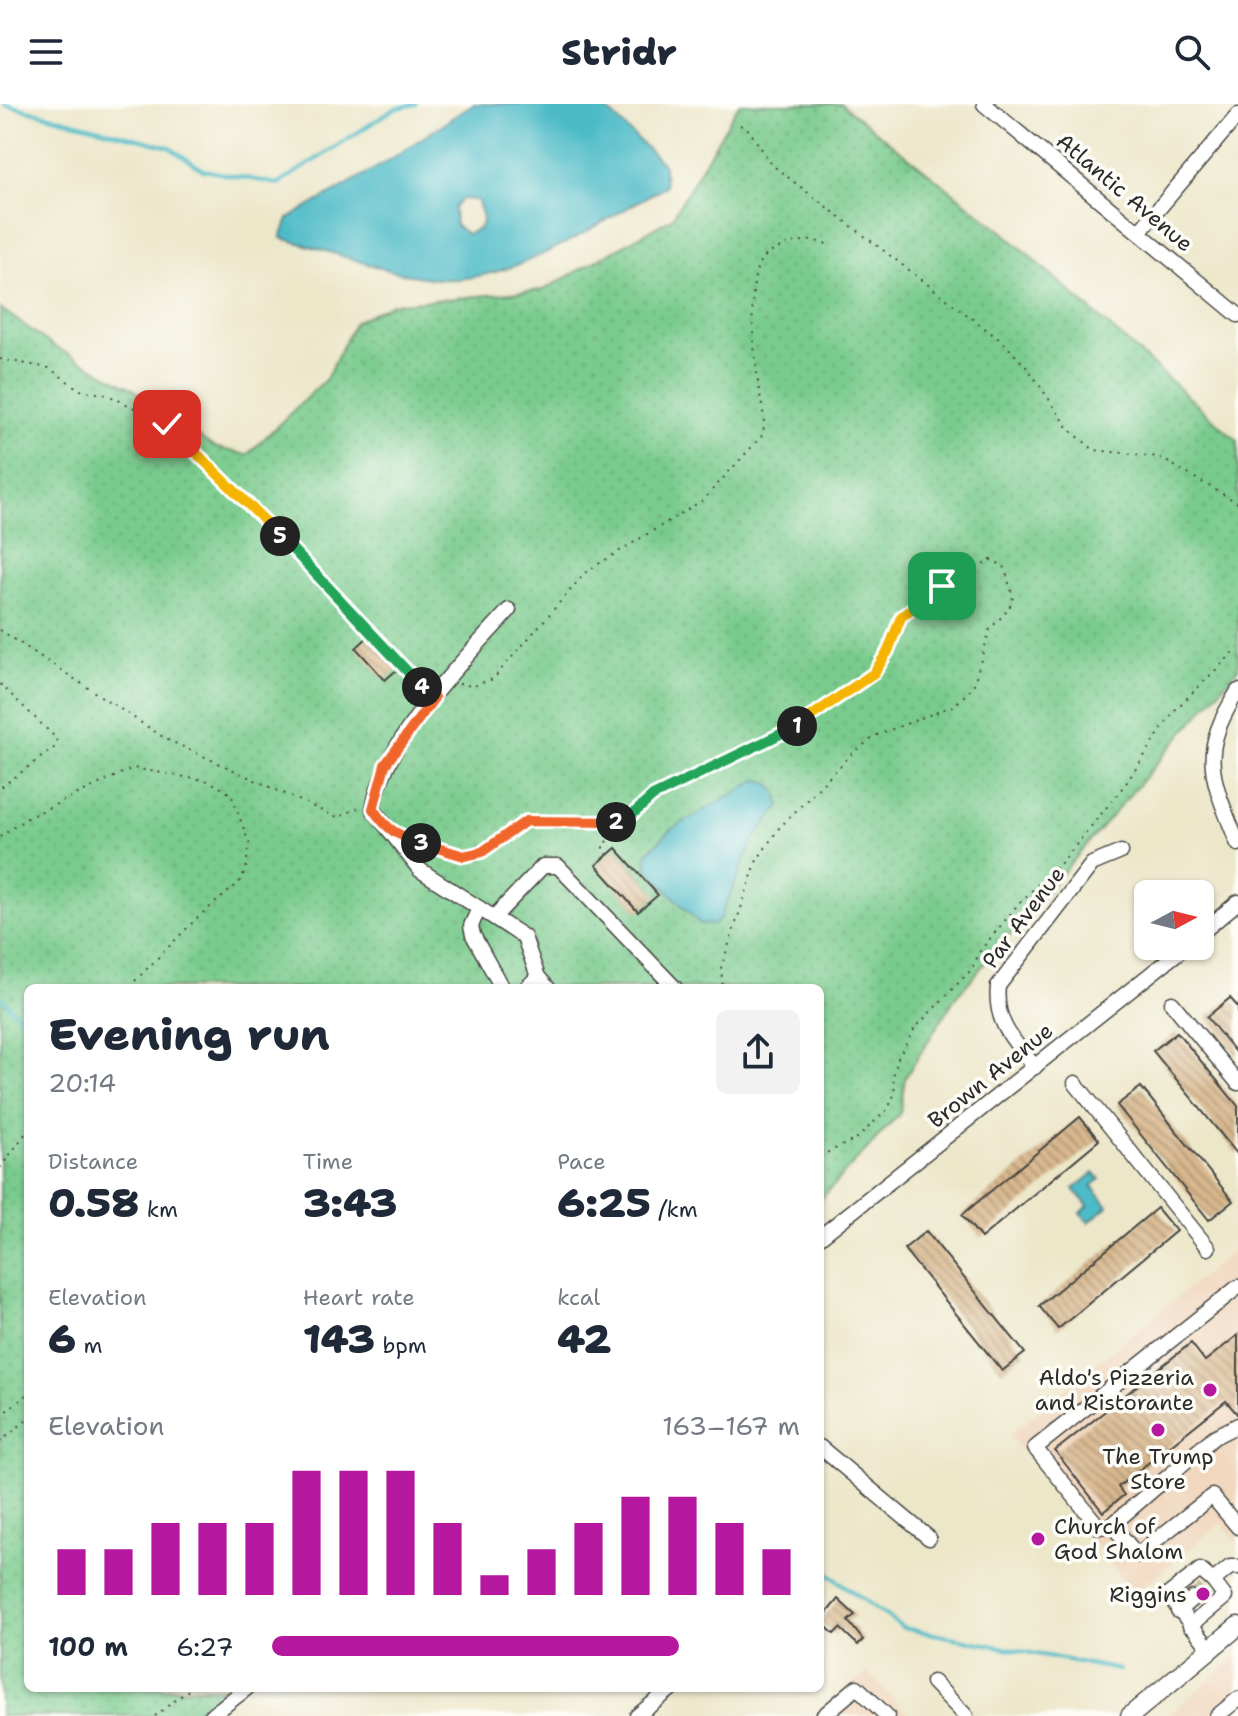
<!DOCTYPE html>
<meta charset="utf-8">
<style>
:root{--surface:#fff;--page:#f2f2f3;--text:#1f2937;--muted:#747a83;--accent:#b5179e}
body{margin:0;font-family:"Shantell Sans",sans-serif;background:var(--page);color:var(--text);height:100vh;display:flex;flex-direction:column;font-size:30px;white-space:nowrap}
*{box-sizing:border-box;margin:0}
p{font-size:26px;color:var(--muted)}
.icon{flex:none;width:44px;height:44px;fill:none;stroke:currentColor;stroke-width:2;stroke-linecap:round;stroke-linejoin:round}
.map{position:relative;flex:1;overflow:hidden}
.panel{position:absolute;left:24px;top:880px;width:800px;height:708px;display:flex;flex-direction:column;background:var(--surface);border-radius:12px;box-shadow:0 2px 6px #0004}
.panel>*{flex:none}
.needle{width:52px;rotate:83deg}
.tools{position:absolute;left:1134px;top:776px;display:grid;gap:16px}
.tools a{display:grid;place-items:center;width:80px;height:80px;border-radius:12px;background:var(--surface);box-shadow:0 2px 6px #0004;font-size:40px}
.pin{position:absolute;display:grid;place-items:center;width:68px;height:68px;color:#fff;margin:-34px;border-radius:16px;box-shadow:0 4px 12px #0006}
.km{position:absolute;width:40px;height:40px;margin:-20px;border-radius:50%;background:#222;color:#fff;font-size:22px;line-height:40px;text-align:center}
.round{display:grid;place-items:center;flex:none;width:84px;height:84px;border-radius:12px;background:var(--page)}
.summary{display:flex;align-items:center;justify-content:space-between;height:136px;padding:0 24px}
h1{font-size:44px;font-weight:800;line-height:60px}
.stats{display:grid;grid-template-columns:repeat(3,1fr);gap:12px;height:136px;padding:8px 24px}
.stats div{display:grid;align-content:center}
.stats b{font-size:40px;font-weight:800}
.stats small{font-size:22px;font-weight:400}
.stats p{font-size:22px}
.chart{height:224px;padding:16px 24px}
.chart p{display:flex;justify-content:space-between}
.chart svg{width:100%;height:144px;margin-top:8px;stroke:var(--accent);stroke-width:6}
ul{padding:0 24px;list-style:none;font-size:26px}
li{display:grid;grid-template-columns:128px 96px 1fr;align-items:center;height:60px}
li i{height:20px;border-radius:10px;background:var(--accent)}
header{display:flex;justify-content:space-between;align-items:center;height:104px;padding:0 24px;background:var(--surface);font-size:36px;font-weight:800}
.map>svg:first-child{display:block}
.built{fill:#f0d6bc}
.grass{fill:url(#grass-dots);stroke:#527b5c;stroke-width:2}
.water{fill:#4dbbc7;stroke:#3c7379;stroke-width:2;fill-rule:evenodd}
.lines{fill:none;stroke-linecap:round;stroke-linejoin:round}
.stream{stroke:#4dbbc7;stroke-width:4}
.building{fill:url(#building-back-hatch)}
.minor-tunnel{stroke:#c6c1aa;stroke-width:14;stroke-dasharray:14 7;stroke-linecap:butt}
.minor-casing{stroke:#484743;stroke-width:17}
.major-casing{stroke:#484743;stroke-width:21}
.path{stroke:#484743;stroke-width:2;stroke-dasharray:2 6;stroke-linecap:butt}
.minor{stroke:#fff;stroke-width:14}
.major{stroke:#fff;stroke-width:18}
.split-1-casing{stroke:#fff;stroke-width:16}
.split-2-casing{stroke:#fff;stroke-width:16}
.split-3-casing{stroke:#fff;stroke-width:16}
.split-4-casing{stroke:#fff;stroke-width:16}
.split-5-casing{stroke:#fff;stroke-width:16}
.split-6-casing{stroke:#fff;stroke-width:16}
.split-1{stroke:#f5b400;stroke-width:10}
.split-2{stroke:#22a559;stroke-width:10}
.split-3{stroke:#f0652b;stroke-width:10}
.split-4{stroke:#f0652b;stroke-width:10}
.split-5{stroke:#22a559;stroke-width:10}
.split-6{stroke:#f5b400;stroke-width:10}
.poi-dot{fill:#b5179e;stroke:#fdfcf7;stroke-width:3}
.labels{text-anchor:middle;stroke-width:7;stroke-linejoin:round;paint-order:stroke}
.street-label{font-size:22px;fill:#2b2b2b;stroke:#fdfcf7}
.poi-label{font-size:22px;fill:#2b2b2b;stroke:#fdfcf7;text-anchor:end}
</style>
<header><svg class="icon" aria-label="menu" viewBox="0 0 24 24"><path d="M4 6h16M4 12h16M4 18h16"/></svg>Stridr<svg class="icon" aria-label="search" viewBox="0 0 24 24"><circle cx="10" cy="10" r="6"/><path d="M15 15l6 6"/></svg></header>
<div class="map">
<svg width="1238" height="1612" viewBox="0 0 1238 1612">
<defs>
<pattern id="grass-dots" width="8" height="8" patternUnits="userSpaceOnUse" patternTransform="scale(2)"><rect width="8" height="8" fill="#79cb8d"/><path d="M2 2h.1M6 6h.1" fill="none" stroke="#69ae7a" stroke-width="1.8" stroke-linecap="round"/></pattern>
<pattern id="building-back-hatch" width="6" height="6" patternUnits="userSpaceOnUse" patternTransform="scale(2)"><rect width="6" height="6" fill="#d8b78d"/><path d="M-1 5l2 2M0 0l6 6M5-1l2 2" fill="none" stroke="#af9573"/></pattern>
</defs>
<rect width="100%" height="100%" fill="#fdfcf7"/>
<filter id="ink" filterUnits="userSpaceOnUse"><feTurbulence type="fractalNoise" baseFrequency=".0125" numOctaves="2"/><feDisplacementMap in="SourceGraphic" scale="16" xChannelSelector="R" yChannelSelector="G"/><feConvolveMatrix kernelMatrix="1 2 1 2 8 2 1 2 1" color-interpolation-filters="sRGB"/></filter>
<filter id="wash" filterUnits="userSpaceOnUse"><feTurbulence type="fractalNoise" baseFrequency=".006" numOctaves="4" result="noise"/><feDisplacementMap in="SourceGraphic" scale="32" xChannelSelector="R" yChannelSelector="G"/><feGaussianBlur stdDeviation="1.8" result="paint"/><feColorMatrix in="noise" values="0 0 0 0 0 0 0 0 0 0 0 0 0 0 0 0 0 1.4 0 .05"/><feComposite in="paint" operator="in"/></filter>
<g filter="url(#wash)">
<rect width="100%" height="100%" fill="#ede7ca"/>
<g class="built">
<path d="M1238,1143V1438L1221,1419L1134,1490L1010,1331Z"/>
<path d="M1238,1551V1612H1168Z"/>
<path d="M868,1568L910,1612H815Z"/>
</g>
<path class="grass" d="M739,0H841L1002,127L1238,337V565L955,894L905,974L900,1009L820,1096V884H28V1584H226L191,1612H0V204L53,242L132,284L213,343L247,351L326,275L355,218L391,200L543,186L672,114Z"/>
<g class="water">
<path d="M473,0H601L664,61L665,82C598,119 509,185 429,174C380,168 330,146 281,134L288,115L388,57ZM462,95L477,96L483,113L480,124L467,130L455,121L454,103Z"/>
<path d="M757,676C771,676 781,689 779,703L753,737L720,815L714,821L700,820L647,765V749L672,725Z"/>
<path d="M1094,1069L1100,1075L1092,1082L1108,1102L1089,1118L1081,1109L1088,1102L1074,1085Z"/>
</g>
<g class="lines">
<g class="stream">
<path d="M4,0L169,43L203,66L278,80L394,5L416,0"/>
<path d="M0,892L28,922"/>
<path d="M820,1464L903,1524L1119,1566"/>
</g>
</g>
<g id="blocks">
<g class="building">
<path d="M369,532L399,564L385,576L356,544Z"/>
<path d="M616,744L658,791L638,808L596,761Z"/>
<path d="M1230,894L1238,903V952L1207,913Z"/>
<path d="M1177,928L1238,1002V1051L1153,947Z"/>
<path d="M1141,983L1233,1097L1209,1116L1117,1001Z"/>
<path d="M1080,1013L1099,1036L981,1134L962,1111Z"/>
<path d="M1157,1104L1176,1127L1058,1225L1039,1202Z"/>
<path d="M926,1127L1025,1249L1002,1267L904,1145Z"/>
<path d="M1238,1231V1311L1226,1297L1118,1383L1124,1391L1103,1408L1055,1347L1191,1239L1205,1257Z"/>
<path d="M838,1495L855,1511L848,1517L863,1536L858,1541L840,1524L834,1530L820,1517Z"/>
</g>
</g>
</g>
<g filter="url(#ink)">
<use href="#blocks" fill-opacity="0" stroke="#484743" stroke-width="2"/>
<g class="lines">
<path class="minor-tunnel" d="M1193,1494L1213,1477"/>
<g class="minor-casing">
<g id="minor">
<path d="M984,0L1238,211"/>
<path d="M1139,128L1238,11"/>
<path d="M509,506C460,561 386,631 373,705L420,766L524,833L538,873L548,884"/>
<path d="M1238,587C1197,651 1212,674 1238,740"/>
<path d="M479,804L471,822L473,831L502,884"/>
<path d="M495,812L543,762H558L675,884"/>
<path d="M1200,830L1238,798"/>
<path d="M526,884L538,873"/>
<path d="M1172,899L1238,979"/>
<path d="M1035,963C1013,936 994,918 998,882L1092,760L1121,748"/>
<path d="M1075,979L1208,1144"/>
<path d="M820,1133L1186,842"/>
<path d="M1238,1321L1214,1333L1112,1421L1137,1451L1212,1392L1238,1423"/>
<path d="M820,1343L929,1434"/>
<path d="M1112,1421L1099,1423L1035,1344L1238,1183"/>
<path d="M1178,1507L1193,1494"/>
<path d="M1190,1522L1225,1493L1213,1477"/>
<path d="M1210,1545L1168,1491L1200,1466L1213,1477L1230,1463H1238"/>
<path d="M933,1578L966,1612"/>
<path d="M211,1612L247,1584"/>
<path d="M637,1612L672,1584"/>
<path d="M823,1612L857,1583L887,1612"/>
<path d="M1217,1612L1238,1595"/>
</g>
</g>
<g class="major-casing">
<path id="major" d="M1130,1612L1238,1522"/>
</g>
<g class="path">
<path d="M740,21L749,26L772,61L1004,239L1029,266L1070,326L1094,346L1159,353L1238,399"/>
<path d="M0,255L49,264L80,286L108,291L167,320L253,402L421,582"/>
<path d="M0,526L166,635L331,711L339,713L358,704"/>
<path d="M0,580L57,635L54,644L0,684"/>
<path d="M459,580L473,582L493,575L587,467L703,396L761,333C768,320 761,300 759,285C755,255 747,191 758,162C761,153 773,147 781,143C798,136 812,134 829,141"/>
<path d="M0,733L27,714L133,664L209,677L231,690L249,739L246,765L239,779L198,813L128,884"/>
<path d="M418,738L464,752L482,748L497,734L530,716L623,718"/>
<path d="M608,751L602,742L653,692L809,615L845,591L879,563L901,513L942,482L991,456L1004,462L1013,493L1009,505L990,525L973,583L955,601L877,631L855,647L779,724L757,756L721,864L723,884"/>
<path d="M820,1052L856,1035L888,1005L895,989L893,973L898,954L915,924L972,865L980,847L1020,798L1063,757L1127,678L1174,607L1238,544"/>
<path d="M0,1064L28,1026"/>
<path d="M0,1312L28,1290"/>
<path d="M0,1338L28,1315"/>
<path d="M155,1612L191,1584"/>
</g>
<use href="#minor" class="minor"/>
<use href="#major" class="major"/>
</g>
</g>
<g class="lines" filter="url(#ink)">
<g class="split-1-casing">
<path id="split-1" d="M797,622L874,569L888,547L901,513L942,482"/>
</g>
<g class="split-2-casing">
<path id="split-2" d="M616,718H624L653,692L797,622"/>
</g>
<g class="split-3-casing">
<path id="split-3" d="M421,739L464,752L482,748L526,717L616,718"/>
</g>
<g class="split-4-casing">
<path id="split-4" d="M421,739C397,731 388,727 373,705L385,661L434,594L422,583"/>
</g>
<g class="split-5-casing">
<path id="split-5" d="M280,432L422,583"/>
</g>
<g class="split-6-casing">
<path id="split-6" d="M167,320L280,432"/>
</g>
<use href="#split-1" class="split-1"/>
<use href="#split-2" class="split-2"/>
<use href="#split-3" class="split-3"/>
<use href="#split-4" class="split-4"/>
<use href="#split-5" class="split-5"/>
<use href="#split-6" class="split-6"/>
</g>
<g class="poi-dot">
<circle cx="1210" cy="1286" r="8"/>
<circle cx="1158" cy="1326" r="8"/>
<circle cx="1038" cy="1435" r="8"/>
<circle cx="1203" cy="1490" r="8"/>
</g>
<g class="labels">
<g class="street-label">
<text transform="translate(1125 88) rotate(40)" y="8">Atlantic Avenue</text>
<text transform="translate(1023 813) rotate(-53)" y="8">Par Avenue</text>
<text transform="translate(990 971) rotate(-39)" y="8">Brown Avenue</text>
</g>
<g class="poi-label">
<text x="1194" y="1281">Aldo's Pizzeria<tspan x="1194" dy="25">and Ristorante</tspan></text>
<text x="1158" y="1360" text-anchor="middle">The Trump<tspan x="1158" dy="25">Store</tspan></text>
<text x="1054" y="1430" text-anchor="start">Church of<tspan x="1054" dy="25">God Shalom</tspan></text>
<text x="1187" y="1498">Riggins</text>
</g>
</g>
</svg>
<div class="tools">
<a><svg class="needle" viewBox="-14 -14 28 28"><path d="M0-13l5 13h-10z" fill="#e53935"/><path d="M0 13l5-13h-10z" fill="#747a83"/></svg></a>
</div>
<div class="pin" style="left:942px;top:482px;background:#1e9e55"><svg class="icon" aria-label="arrive" viewBox="0 0 24 24"><path d="M6 21V4h12l-3 4 3 4H6"/></svg></div>
<div class="pin" style="left:167px;top:320px;background:#d93025"><svg class="icon" aria-label="check" viewBox="0 0 24 24"><path d="M5 12l5 5 9-10"/></svg></div>
<b class="km" style="left:797px;top:622px">1</b>
<b class="km" style="left:616px;top:718px">2</b>
<b class="km" style="left:421px;top:739px">3</b>
<b class="km" style="left:422px;top:583px">4</b>
<b class="km" style="left:280px;top:432px">5</b>
<section class="panel">
<div class="summary"><div><h1>Evening run</h1><p>20:14</p></div><a class="round"><svg class="icon" aria-label="share" viewBox="0 0 24 24"><path d="M12 15V3M7 8l5-5 5 5M5 13v7h14v-7"/></svg></a></div>
<div class="stats">
<div><p>Distance</p><b>0.58<small> km</small></b></div>
<div><p>Time</p><b>3:43</b></div>
<div><p>Pace</p><b>6:25<small> /km</small></b></div>
</div>
<div class="stats">
<div><p>Elevation</p><b>6<small> m</small></b></div>
<div><p>Heart rate</p><b>143<small> bpm</small></b></div>
<div><p>kcal</p><b>42</b></div>
</div>
<div class="chart"><p><span>Elevation</span>163–167 m</p>
<svg viewBox="0 0 160 44" preserveAspectRatio="none"><path d="M5 44V30M15 44V30M25 44V22M35 44V22M45 44V22M55 44V6M65 44V6M75 44V6M85 44V22M95 44V38M105 44V30M115 44V22M125 44V14M135 44V14M145 44V22M155 44V30"/></svg>
</div>
<ul>
<li><b>100 m</b>6:27<i style="width:77%"></i></li>
</ul>
</section>
</div>
